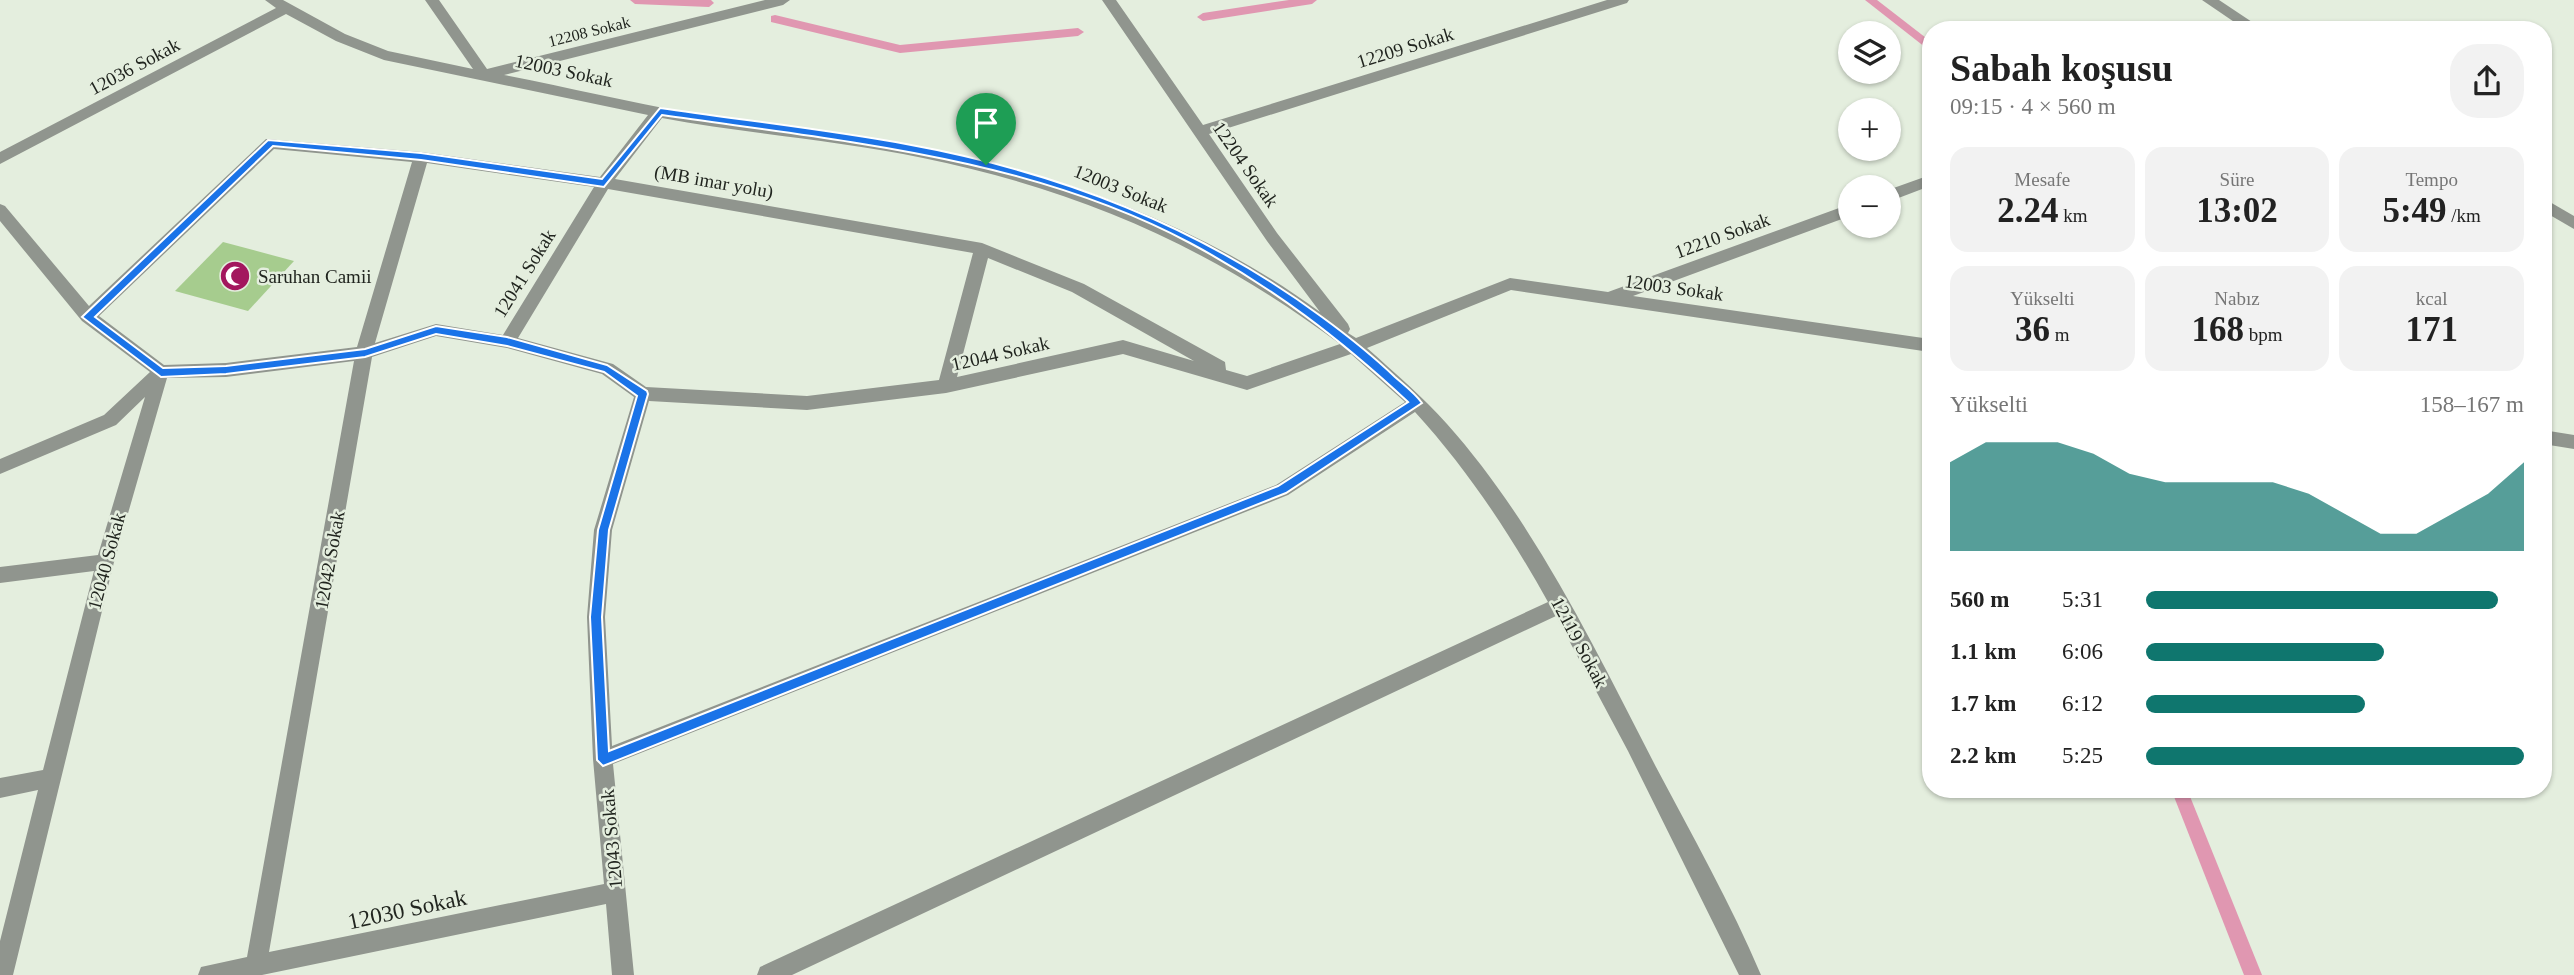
<!DOCTYPE html>
<html lang="tr">
<meta charset="utf-8">
<style>
:root{--surface:#fff;--page:#f2f2f2;--text:#222;--muted:#767676;--accent:#0f766e}
body{margin:0;font-family:Georgia,serif;background:var(--page);color:var(--text);height:100vh;display:flex;flex-direction:column;font-size:26px;white-space:nowrap}
*{box-sizing:border-box;margin:0}
p{font-size:23px;color:var(--muted)}
.icon{flex:none;width:38px;height:38px;fill:none;stroke:currentColor;stroke-width:2;stroke-linecap:round;stroke-linejoin:round}
.map{position:relative;flex:1;overflow:hidden}
.details{position:absolute;left:1922px;top:21px;width:630px;height:777px;display:flex;flex-direction:column;background:var(--surface);border-radius:28px;box-shadow:0 2px 5px #0004}
.details>*{flex:none}
.tools{position:absolute;left:1838px;top:21px;display:grid;gap:14px}
.tools a{display:grid;place-items:center;width:63px;height:63px;border-radius:50%;background:var(--surface);box-shadow:0 2px 5px #0004;font-size:35px}
.pin{position:absolute;display:grid;place-items:center;width:60px;height:60px;color:#fff;margin:-72px -30px;border-radius:50% 50% 50% 0;rotate:-45deg;box-shadow:0 0 7px #0007}
.pin .icon{rotate:45deg}
.round{display:grid;place-items:center;flex:none;width:74px;height:74px;border-radius:28px;background:var(--page)}
.summary{display:flex;align-items:center;justify-content:space-between;height:119px;padding:0 28px}
h1{font-size:38px;font-weight:600;line-height:52px}
.stats{display:grid;grid-template-columns:repeat(3,1fr);gap:10px;height:119px;padding:7px 28px}
.stats div{display:grid;align-content:center;border-radius:18px;background:var(--page);text-align:center}
.stats b{font-size:35px;font-weight:600}
.stats small{font-size:19px;font-weight:400}
.stats p{font-size:19px}
.chart{height:196px;padding:14px 28px}
.chart p{display:flex;justify-content:space-between}
.chart svg{width:100%;height:126px;margin-top:7px;fill:var(--accent);opacity:.7}
ul{padding:0 28px;list-style:none;font-size:23px}
li{display:grid;grid-template-columns:112px 84px 1fr;align-items:center;height:52px}
li i{height:18px;border-radius:9px;background:var(--accent)}
.map>svg:first-child{display:block}
.lines{fill:none;stroke-linecap:round;stroke-linejoin:round}
.stream{fill:#e097b1;fill-rule:evenodd}
.building{fill:#a6cc8e}
.minor{fill:#90958e;fill-rule:evenodd}
.route{fill:#1a73e8;stroke:#fff;stroke-width:2;fill-rule:evenodd}
.labels{text-anchor:middle;stroke-width:5;stroke-linejoin:round;paint-order:stroke}
.far-street-label{font-size:16px;fill:#21251f;stroke:#e4eede}
.street-label{font-size:19px;fill:#21251f;stroke:#e4eede}
.poi-label{font-size:19px;fill:#21251f;stroke:#e4eede;text-anchor:start}
.near-street-label{font-size:23px;fill:#21251f;stroke:#e4eede}
</style>
<div class="map">
<svg width="2574" height="975" viewBox="0 0 2574 975">
<rect width="100%" height="100%" fill="#e4eede"/>
<g class="lines">
<g class="stream">
<path d="M630,0H711L714,3L709,7L635,4Z"/>
<path d="M1289,0H1317L1312,4L1203,21L1197,17L1203,13Z"/>
<path d="M1865,0H1877L1930,41V51Z"/>
<path d="M775,15L900,45L1078,28L1084,32L1078,36L900,53L771,22V16Z"/>
<path d="M2171,789H2187L2262,975H2244Z"/>
</g>
</g>
<path class="building" d="M223,242L294,261L248,311L175,291Z"/>
<g class="lines">
<g class="minor">
<path d="M265,0H283L345,34L388,51L473,69L425,0H439L487,69L765,0H790L783,5L504,75C566,87 628,102 690,113C767,125 845,132 921,147C1062,174 1204,227 1320,312L1267,241L1102,0H1116L1203,125L1607,0H1629L1627,3L1209,134L1277,233L1348,324L1350,329L1348,333L1356,338L1510,278L1608,292L1850,204V216L1633,296L1930,339V352L1511,290L1367,348C1395,373 1423,397 1447,424C1536,524 1595,649 1656,767C1692,835 1731,904 1761,975H1739L1628,751L1556,616L792,975H757L760,967L1548,602C1510,534 1468,470 1415,412L1288,495L613,764L634,975H612L606,904L262,975H198L201,967L247,957L354,361L226,377L167,378L114,562L13,975H0V941L38,790L0,798V778L43,770L94,571L0,583V567L98,555L145,397L116,425L0,474V459L104,415L150,372L82,321L0,221V204L5,206L89,306L266,139L421,152L600,177L648,115L384,60L336,41L286,14L0,164V152L276,8ZM662,118C748,134 837,140 923,158C1083,191 1209,247 1340,344L1247,376L1226,370L1225,362L1084,284L982,243L615,179ZM274,149L412,162L357,347L226,363L164,365L99,316ZM427,163L594,187L503,335L436,324L375,343ZM608,189L973,253L939,380L807,396L646,387L613,364L518,338ZM988,258L1072,292L1194,361L1123,340L957,377ZM436,336L507,348L602,374L634,397L594,530L587,617L593,759L604,884L269,952L372,357ZM1123,354L1247,390L1351,354L1405,402L1276,485L612,746L605,617L612,530L649,401L807,410L946,393Z"/>
<path d="M2202,0H2219L2264,30H2246Z"/>
<path d="M1930,175V186L1888,202V190Z"/>
<path d="M2543,198L2574,216V229L2543,211Z"/>
<path d="M2543,430L2574,435V449L2543,444Z"/>
</g>
</g>
<path class="route" d="M660,108C741,120 824,129 906,144C1055,171 1199,226 1322,317C1348,336 1372,355 1395,377C1404,385 1415,393 1422,403L1286,493L603,766L597,760L590,617L598,530L637,396L604,372L507,346L436,334L365,357L226,374L161,377L82,317L268,140L421,153L602,179ZM662,115C840,141 1029,157 1190,243C1274,288 1339,338 1408,402L1278,486L609,751L602,617L609,530L648,394L647,391L607,365L507,337L436,326L365,349L226,366L163,368L95,317L273,146L421,160L604,187Z"/>
<defs>
<g id="mosque-disc" transform="scale(1.575)"><circle r="9.5" fill="#a3175e" stroke="#e4eede"/><path d="M3.5-4.9A6 6 0 1 0 3.5 4.9A5 5 0 1 1 3.5-4.9Z" fill="#fff"/></g>
</defs>
<g fill-rule="evenodd">
<use href="#mosque-disc" x="235" y="276"/>
</g>
<g class="labels">
<g class="far-street-label">
<text transform="translate(589 31) rotate(-14)" y="6">12208 Sokak</text>
</g>
<g class="street-label">
<text transform="translate(1405 47) rotate(-17)" y="7">12209 Sokak</text>
<text transform="translate(134 66) rotate(-28)" y="7">12036 Sokak</text>
<text transform="translate(564 70) rotate(12)" y="7">12003 Sokak</text>
<text transform="translate(1246 164) rotate(55)" y="7">12204 Sokak</text>
<text transform="translate(714 181) rotate(10)" y="7">(MB imar yolu)</text>
<text transform="translate(1121 188) rotate(22)" y="7">12003 Sokak</text>
<text transform="translate(1722 235) rotate(-20)" y="7">12210 Sokak</text>
<text transform="translate(524 273) rotate(-58)" y="7">12041 Sokak</text>
<text transform="translate(1674 287) rotate(8)" y="7">12003 Sokak</text>
<text transform="translate(1000 353) rotate(-13)" y="7">12044 Sokak</text>
<text transform="translate(329 560) rotate(-80)" y="7">12042 Sokak</text>
<text transform="translate(106 561) rotate(-75)" y="7">12040 Sokak</text>
<text transform="translate(1580 642) rotate(62)" y="7">12119 Sokak</text>
<text transform="translate(611 839) rotate(-95)" y="7">12043 Sokak</text>
</g>
<g class="poi-label">
<text x="258" y="283">Saruhan Camii</text>
</g>
<g class="near-street-label">
<text transform="translate(407 909) rotate(-12)" y="8">12030 Sokak</text>
</g>
</g>
</svg>
<div class="tools">
<a><svg class="icon" aria-label="layers" viewBox="0 0 24 24"><path d="M12 4l9 5-9 5-9-5zM3 14l9 5 9-5"/></svg></a>
<a>+</a>
<a>−</a>
</div>
<div class="pin" style="left:986px;top:165px;background:#1e9e55"><svg class="icon" aria-label="arrive" viewBox="0 0 24 24"><path d="M6 21V4h12l-3 4 3 4H6"/></svg></div>
<section class="details">
<div class="summary"><div><h1>Sabah koşusu</h1><p>09:15 · 4 × 560 m</p></div><a class="round"><svg class="icon" aria-label="share" viewBox="0 0 24 24"><path d="M12 15V3M7 8l5-5 5 5M5 13v7h14v-7"/></svg></a></div>
<div class="stats">
<div><p>Mesafe</p><b>2.24<small> km</small></b></div>
<div><p>Süre</p><b>13:02</b></div>
<div><p>Tempo</p><b>5:49<small> /km</small></b></div>
</div>
<div class="stats">
<div><p>Yükselti</p><b>36<small> m</small></b></div>
<div><p>Nabız</p><b>168<small> bpm</small></b></div>
<div><p>kcal</p><b>171</b></div>
</div>
<div class="chart"><p><span>Yükselti</span>158–167 m</p>
<svg viewBox="0 0 160 44" preserveAspectRatio="none"><path d="M0 44V13L10 6L20 6L30 6L40 10L50 17L60 20L70 20L80 20L90 20L100 24L110 31L120 38L130 38L140 31L150 24L160 13V44z"/></svg>
</div>
<ul>
<li><b>560 m</b>5:31<i style="width:93%"></i></li>
<li><b>1.1 km</b>6:06<i style="width:63%"></i></li>
<li><b>1.7 km</b>6:12<i style="width:58%"></i></li>
<li><b>2.2 km</b>5:25<i style="width:100%"></i></li>
</ul>
</section>
</div>
